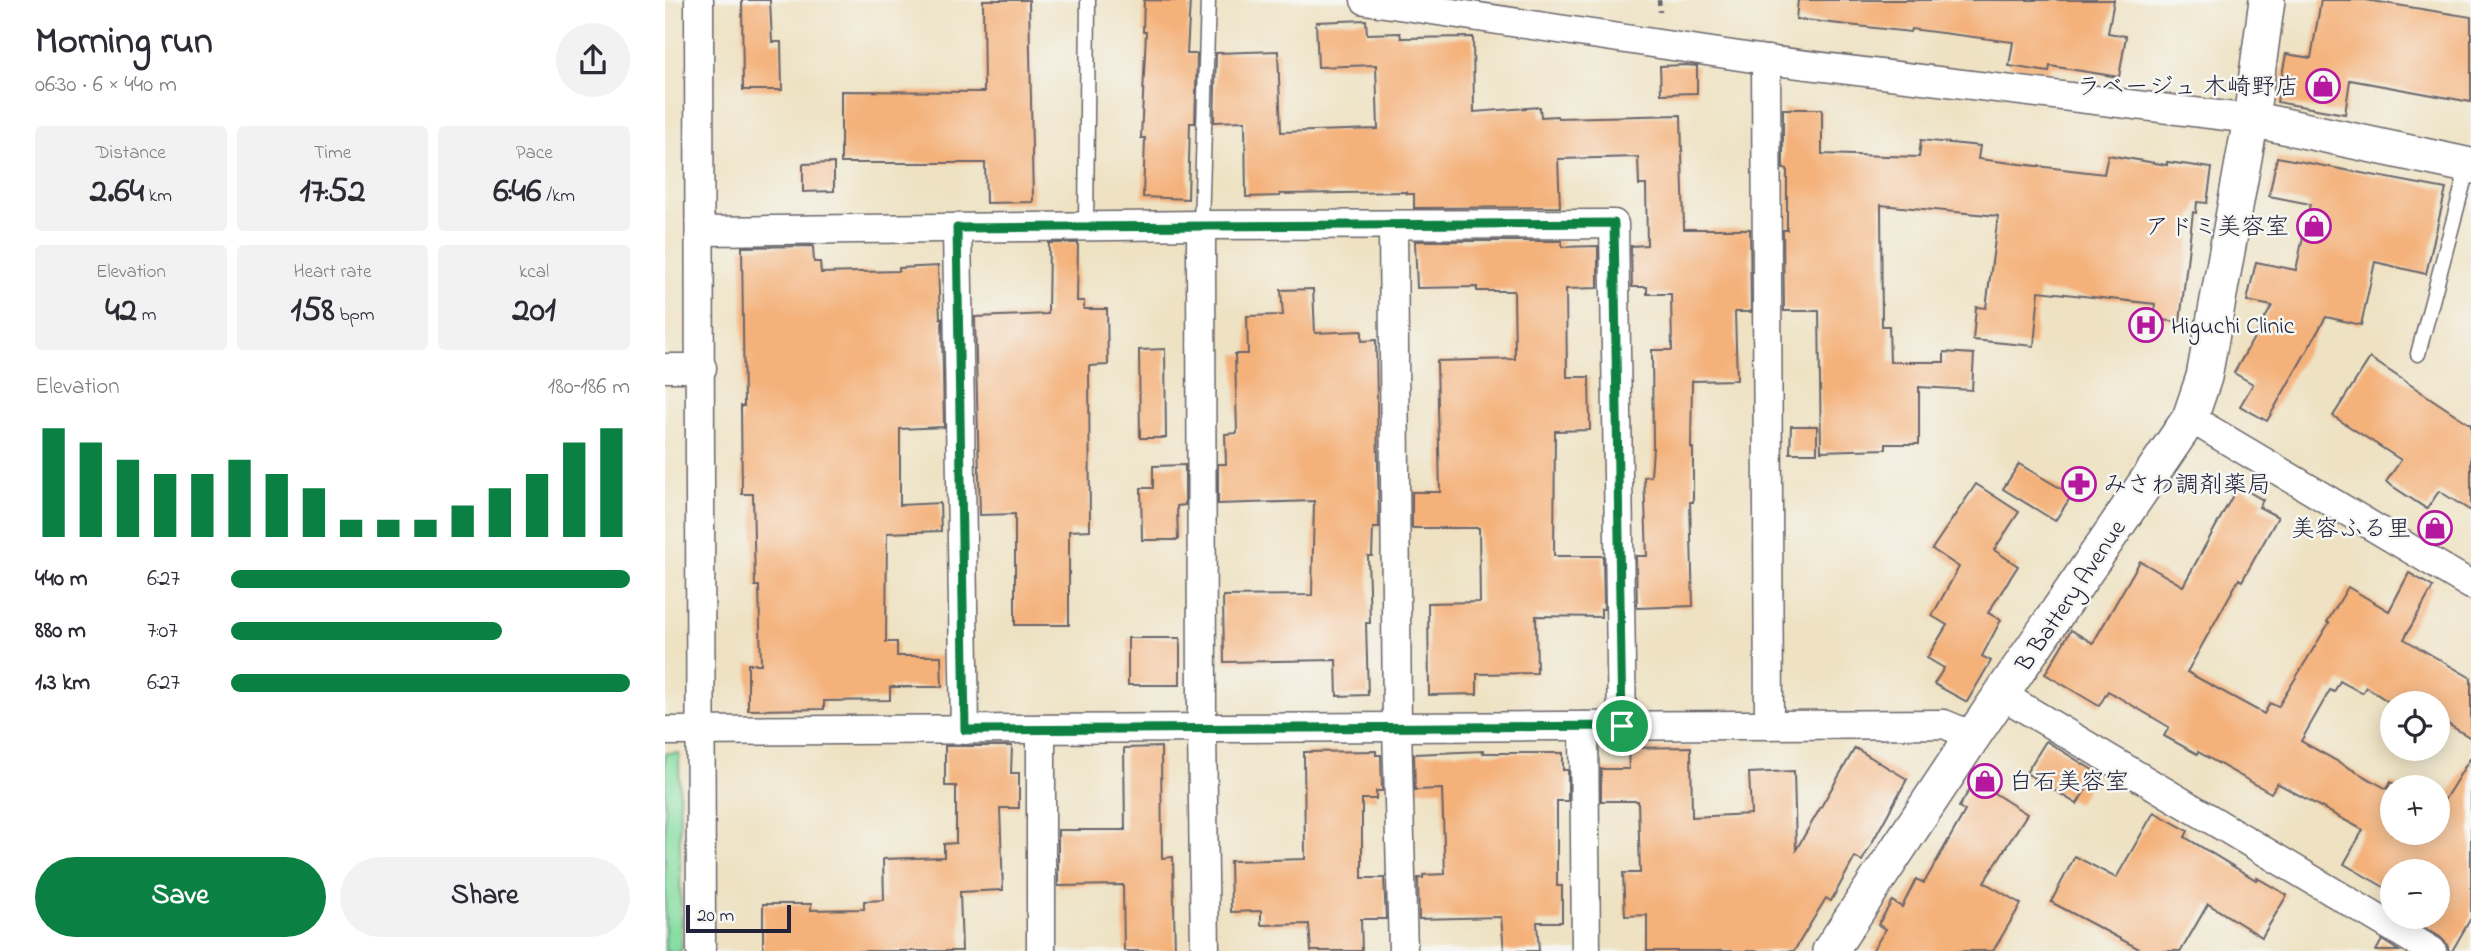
<!DOCTYPE html>
<meta charset="utf-8">
<style>
:root{--surface:#fff;--page:#f2f2f3;--text:#2b2b33;--muted:#7c7c81;--accent:#0b8043}
body{margin:0;font-family:"Indie Flower","Klee One",sans-serif;background:var(--page);color:var(--text);height:100vh;display:flex;flex-direction:column;font-size:26px;white-space:nowrap}
*{box-sizing:border-box;margin:0}
p{font-size:23px;color:var(--muted)}
.icon{flex:none;width:38px;height:38px;fill:none;stroke:currentColor;stroke-width:2;stroke-linecap:round;stroke-linejoin:round}
.map{position:relative;flex:1;overflow:hidden}
.details{display:flex;flex-direction:column;background:var(--surface);width:665px}
.details>*{flex:none}
.fabs{position:absolute;left:1715px;top:691px;display:grid;gap:14px}
.fabs a{display:grid;place-items:center;width:70px;height:70px;border-radius:50%;background:var(--surface);box-shadow:0 4px 18px #0003;font-size:35px}
.scale{position:absolute;left:21px;bottom:18px;width:105px;box-sizing:border-box;padding-left:7px;border:4px solid #22223b;border-top:0;font-size:19px;line-height:24px;white-space:nowrap;color:#22223b;-webkit-text-stroke:5px #f6f6f2;paint-order:stroke}
.pin{position:absolute;display:grid;place-items:center;width:60px;height:60px;color:#fff;margin:-30px;border:4px solid #fff;border-radius:50%;box-shadow:0 2px 7px #0007}
.round{display:grid;place-items:center;flex:none;width:74px;height:74px;border-radius:37px;background:var(--page)}
.overview{display:flex;align-items:center;justify-content:space-between;height:119px;padding:0 35px}
h1{font-size:38px;font-weight:800;line-height:52px}
.figures{display:grid;grid-template-columns:repeat(3,1fr);gap:10px;height:119px;padding:7px 35px}
.figures div{display:grid;align-content:center;border-radius:7px;background:var(--page);text-align:center}
.figures b{font-size:35px;font-weight:800}
.figures small{font-size:19px;font-weight:400}
.figures p{font-size:19px}
.chart{height:196px;padding:14px 35px}
.chart p{display:flex;justify-content:space-between}
.chart svg{width:100%;height:126px;margin-top:7px;stroke:var(--accent);stroke-width:6}
.primary-button{display:flex;gap:14px;margin-top:auto;padding:14px 35px}
.primary-button a{flex:1;height:80px;border-radius:42px;background:var(--accent);color:#fff;font-size:28px;font-weight:800;line-height:80px;text-align:center}
.primary-button a+a{background:var(--page);color:var(--text)}
ul{padding:0 35px;list-style:none;font-size:23px}
li{display:grid;grid-template-columns:112px 84px 1fr;align-items:center;height:52px}
li i{height:18px;border-radius:9px;background:var(--accent)}
main{display:flex;flex:1;min-height:0}
.map>svg:first-child{display:block}
.green{fill:#87dea2;stroke:#54806e;stroke-width:2}
.building{fill:#f4b179}
.lines{fill:none;stroke-linecap:round;stroke-linejoin:round}
.service-casing{stroke:#69656b;stroke-width:17}
.minor-casing{stroke:#69656b;stroke-width:31}
.tertiary-casing{stroke:#69656b;stroke-width:38}
.path{stroke:#69656b;stroke-width:4.5;stroke-dasharray:5 5;stroke-linecap:butt}
.service{stroke:#fff;stroke-width:14}
.minor{stroke:#fff;stroke-width:28}
.tertiary{stroke:#fff;stroke-width:35}
.route-casing{stroke:#fff;stroke-width:14}
.route{stroke:#0b8043;stroke-width:9}
.labels{text-anchor:middle;stroke-width:5;stroke-linejoin:round;paint-order:stroke}
.poi-label{font-size:24px;fill:#22223b;stroke:#f6f6f2;text-anchor:end}
.street-label{font-size:24px;fill:#22223b;stroke:#f6f6f2}
</style>
<main>
<section class="details">
<div class="overview"><div><h1>Morning run</h1><p>06:30 · 6 × 440 m</p></div><a class="round"><svg class="icon" aria-label="share" viewBox="0 0 24 24"><path d="M12 15V3M7 8l5-5 5 5M5 13v7h14v-7"/></svg></a></div>
<div class="figures">
<div><p>Distance</p><b>2.64<small> km</small></b></div>
<div><p>Time</p><b>17:52</b></div>
<div><p>Pace</p><b>6:46<small> /km</small></b></div>
</div>
<div class="figures">
<div><p>Elevation</p><b>42<small> m</small></b></div>
<div><p>Heart rate</p><b>158<small> bpm</small></b></div>
<div><p>kcal</p><b>201</b></div>
</div>
<div class="chart"><p><span>Elevation</span>180–186 m</p>
<svg viewBox="0 0 160 44" preserveAspectRatio="none"><path d="M5 44V6M15 44V11M25 44V17M35 44V22M45 44V22M55 44V17M65 44V22M75 44V27M85 44V38M95 44V38M105 44V38M115 44V33M125 44V27M135 44V22M145 44V11M155 44V6"/></svg>
</div>
<ul>
<li><b>440 m</b>6:27<i style="width:100%"></i></li>
<li><b>880 m</b>7:07<i style="width:68%"></i></li>
<li><b>1.3 km</b>6:27<i style="width:100%"></i></li>
</ul>
<div class="primary-button"><a>Save</a><a>Share</a></div>
</section>
<div class="map">
<svg width="1806" height="951" viewBox="0 0 1806 951">
<rect width="100%" height="100%" fill="#f6f6f2"/>
<filter id="ink" filterUnits="userSpaceOnUse"><feTurbulence type="fractalNoise" baseFrequency=".0143" numOctaves="2"/><feDisplacementMap in="SourceGraphic" scale="14" xChannelSelector="R" yChannelSelector="G"/><feConvolveMatrix kernelMatrix="1 2 1 2 8 2 1 2 1" color-interpolation-filters="sRGB"/></filter>
<filter id="wash" filterUnits="userSpaceOnUse"><feTurbulence type="fractalNoise" baseFrequency=".00686" numOctaves="4" result="noise"/><feDisplacementMap in="SourceGraphic" scale="28" xChannelSelector="R" yChannelSelector="G"/><feGaussianBlur stdDeviation="1.57" result="paint"/><feColorMatrix in="noise" values="0 0 0 0 0 0 0 0 0 0 0 0 0 0 0 0 0 1.4 0 .05"/><feComposite in="paint" operator="in"/></filter>
<g filter="url(#wash)">
<rect width="100%" height="100%" fill="#eee2c3"/>
<path class="green" d="M0,753H14L16,951H0Z"/>
<g id="blocks">
<g class="building">
<path d="M77,0H105L107,42H116L117,90H78Z"/>
<path d="M318,0H364L368,202L321,203L320,163H176V91L319,92Z"/>
<path d="M479,0L525,1L522,54H532L530,123H525L523,199L478,197L480,138H476L481,32H478Z"/>
<path d="M1133,0H1449L1443,33L1461,36L1454,77L1385,66L1384,72L1344,66L1348,42L1246,29L1245,32L1131,19Z"/>
<path d="M1656,0H1701L1806,17V102L1685,80L1680,114L1612,102L1621,54L1646,58Z"/>
<path d="M701,20L702,34L735,33L736,38L808,37L809,112L875,107L876,117L892,116L893,118L1016,115L1019,229H1085L1086,312H1070L1072,380L1027,381L1026,448H1028V502H1025L1028,606L972,608L971,556H982L979,477L986,476L988,448L987,350H1007L1006,294H982V287H967L966,246L982,245L981,185H974L973,157L893,159L895,207L749,208V194H742V192L615,194V196L581,197L580,121L549,122L551,53L613,51L616,132L713,129L711,65L653,67L651,22Z"/>
<path d="M1020,65L1032,66V93L996,94L995,66Z"/>
<path d="M1118,109H1157V154L1254,157L1256,140L1315,146L1313,159L1439,174L1443,155L1502,165V162L1547,168L1542,203L1532,202L1531,213L1528,212L1515,322L1488,319L1490,304L1374,291L1369,346L1308,340L1311,307L1321,308L1333,216L1216,205L1217,326H1224L1225,362H1279V352L1309,354L1307,390L1254,387V444H1221V449L1156,451L1154,311H1119L1118,230H1122V169H1118Z"/>
<path d="M1612,157L1781,189L1761,274L1710,262L1696,325L1661,317L1602,421L1575,406L1588,384L1569,373L1607,306L1582,301L1591,262L1631,270L1645,204L1604,196Z"/>
<path d="M169,163V191L138,192V164Z"/>
<path d="M750,241H897V247L933,246V288L901,289L902,377H924L925,430L890,431L889,556H938L939,609H936V617L871,616L872,673L812,674V694L764,695L763,603L815,602L814,528H747V492H775L772,361L850,359L849,291H812V287L752,288Z"/>
<path d="M384,243H413L412,301H419V309H442L443,365L424,366L425,530L404,531V625H350V514L315,515L310,317L383,314Z"/>
<path d="M148,246L149,262H155L156,273L234,271V268L273,266L275,318H277L279,427L235,429V505L275,503L276,531L222,533L221,642H232V656H276L277,687H225V700L159,701V709L83,710V664H96L94,586H90L88,494H77L76,406H79L77,247Z"/>
<path d="M648,289L650,333L697,331V341L711,340L714,528H708L707,556H703L705,623H701L703,695L672,696L671,660L559,662L558,596L647,595L649,501L553,504V464H561L560,434L572,433L570,354H583L582,316L618,315L616,290Z"/>
<path d="M500,349L501,438H475L474,350Z"/>
<path d="M1705,358L1806,425V511L1774,491L1762,509L1721,482L1736,460L1668,416Z"/>
<path d="M1126,426H1152V453H1125Z"/>
<path d="M1354,464L1407,495L1390,521L1338,489Z"/>
<path d="M520,465V505L512,506L513,540H477L476,488H488V466Z"/>
<path d="M1311,484L1354,512L1329,550L1353,566L1323,613L1336,620L1317,656L1326,661L1302,702L1269,684L1279,668L1262,658L1282,625L1267,616L1294,567L1267,549Z"/>
<path d="M1573,486L1598,500L1594,507L1613,517L1577,581L1574,579L1522,672L1599,714L1605,703L1613,707L1664,623L1662,622L1683,587L1724,611L1744,573L1768,587L1739,639L1806,678V738L1773,718V704H1727L1701,687L1697,693L1675,681L1669,692L1665,690L1636,741L1722,789L1726,782L1735,788H1727V833H1773V810L1806,757V918L1787,951H1784L1782,944L1775,937L1742,917H1773V872H1727V898L1721,895L1724,890L1679,864L1698,830L1612,783L1606,793L1533,752L1532,754L1499,736L1504,727L1443,691L1434,706L1380,674L1406,630L1428,643L1475,561L1518,586Z"/>
<rect x="463" y="638" width="52" height="47"/>
<path d="M1381,741L1431,772L1412,804L1361,773Z"/>
<path d="M280,746H347L346,773H354V808H335L338,890L295,892L297,951H98V904H146V910L199,909V901L219,900L218,859L279,857V844L291,843V786H280Z"/>
<path d="M496,747L497,858L508,857L510,951H459L458,885L393,886V830H460L459,748Z"/>
<path d="M1026,747L1027,817L1086,814L1084,773L1129,771L1131,850L1190,748L1242,779L1197,861L1190,857L1166,901L1161,898L1129,951H982V915L960,916L958,873H975L973,801H936V769H964L963,748Z"/>
<path d="M711,751V755H716L717,791H711V799H697V878H719L721,919H696L697,951H646L644,924L596,925V911L566,912L565,861L640,859L639,752Z"/>
<path d="M818,751V753H898V770H903V801H892V886H897V922H872L874,951H839L836,917L754,919L753,878H758V875L780,874L777,789L750,790L749,754Z"/>
<path d="M1310,781L1362,814L1319,882L1356,904L1328,951H1207L1221,929L1213,925L1227,901L1237,907L1251,879L1259,883L1300,811L1294,807Z"/>
<path d="M1489,812L1523,831L1520,837L1591,880L1592,878L1622,895L1597,937L1543,904L1516,951H1478L1386,902L1410,856L1451,878Z"/>
<path d="M1717,940L1734,951H1711Z"/>
</g>
</g>
</g>
<g filter="url(#ink)">
<use href="#blocks" fill-opacity="0" stroke="#69656b" stroke-width="2"/>
<g class="lines">
<g class="service-casing">
<g id="service">
<path d="M536,225L543,0"/>
<path d="M421,227L423,0"/>
<path d="M1753,354L1803,166"/>
</g>
</g>
<g class="minor-casing">
<g id="minor">
<path d="M34,0L36,951"/>
<path d="M700,0L1101,60L1586,119"/>
<path d="M1101,60L1104,725"/>
<path d="M536,225L537,728L540,951"/>
<path d="M728,225L732,727L738,951"/>
<path d="M292,228L300,730"/>
<path d="M36,231L536,225L949,224L957,726"/>
<path d="M0,368H37"/>
<path d="M1525,418L1806,585"/>
<path d="M1337,695L1767,951"/>
<path d="M919,726L921,951"/>
<path d="M0,731L1279,724L1308,736"/>
<path d="M376,951V729"/>
</g>
</g>
<g class="tertiary-casing">
<g id="tertiary">
<path d="M1586,119L1806,166"/>
<path d="M1165,951L1308,736L1525,418L1539,377L1586,119L1602,0"/>
</g>
</g>
<path class="path" d="M994,0L995,12"/>
<use href="#service" class="service"/>
<use href="#minor" class="minor"/>
<use href="#tertiary" class="tertiary"/>
</g>
</g>
<g class="lines" filter="url(#ink)">
<g class="route-casing">
<path id="route" d="M949,223L957,726L300,730L292,228Z"/>
</g>
<use href="#route" class="route"/>
</g>
<defs>
<g id="shop-ring" transform="scale(1.75)"><circle r="9.5" fill="#f6f6f2" stroke="#b5179e" stroke-width="1.5"/><path d="M-5-2.5h2.3a2.7 3.5 0 0 1 5.4 0H5L5.5 6h-11ZM-1.5-2.5h3a1.5 2.3 0 0 0-3 0Z" fill="#b5179e"/></g>
<g id="hospital-ring" transform="scale(1.75)"><circle r="9.5" fill="#f6f6f2" stroke="#b5179e" stroke-width="1.5"/><path d="M-5-5h3v3.5h4V-5h3V5h-3V1.5h-4V5h-3Z" fill="#b5179e"/></g>
<g id="pharmacy-ring" transform="scale(1.75)"><circle r="9.5" fill="#f6f6f2" stroke="#b5179e" stroke-width="1.5"/><path d="M-2-6h4v4h4v4h-4v4h-4v-4h-4v-4h4Z" fill="#b5179e"/></g>
</defs>
<g fill-rule="evenodd">
<use href="#shop-ring" x="1658" y="86"/>
<use href="#shop-ring" x="1649" y="226"/>
<use href="#hospital-ring" x="1481" y="325"/>
<use href="#pharmacy-ring" x="1414" y="484"/>
<use href="#shop-ring" x="1770" y="528"/>
<use href="#shop-ring" x="1320" y="781"/>
</g>
<g class="labels">
<g class="poi-label">
<text x="1634" y="94">ラベージュ 木崎野店</text>
<text x="1624" y="234">アドミ美容室</text>
<text x="1506" y="333" text-anchor="start">Higuchi Clinic</text>
<text x="1438" y="492" text-anchor="start">みさわ調剤薬局</text>
<text x="1746" y="536">美容ふる里</text>
<text x="1344" y="789" text-anchor="start">白石美容室</text>
</g>
<g class="street-label">
<text transform="translate(1405 595) rotate(-56)" y="8">B Battery Avenue</text>
</g>
</g>
</svg>
<div class="fabs">
<a><svg class="icon" aria-label="locate" viewBox="0 0 24 24"><circle cx="12" cy="12" r="6"/><path d="M12 2v4M12 18v4M2 12h4M18 12h4"/></svg></a>
<a>+</a>
<a>−</a>
</div>
<div class="scale">20 m</div>
<div class="pin" style="left:957px;top:726px;background:#1e9e55"><svg class="icon" aria-label="arrive" viewBox="0 0 24 24"><path d="M6 21V4h12l-3 4 3 4H6"/></svg></div>
</div>
</main>
